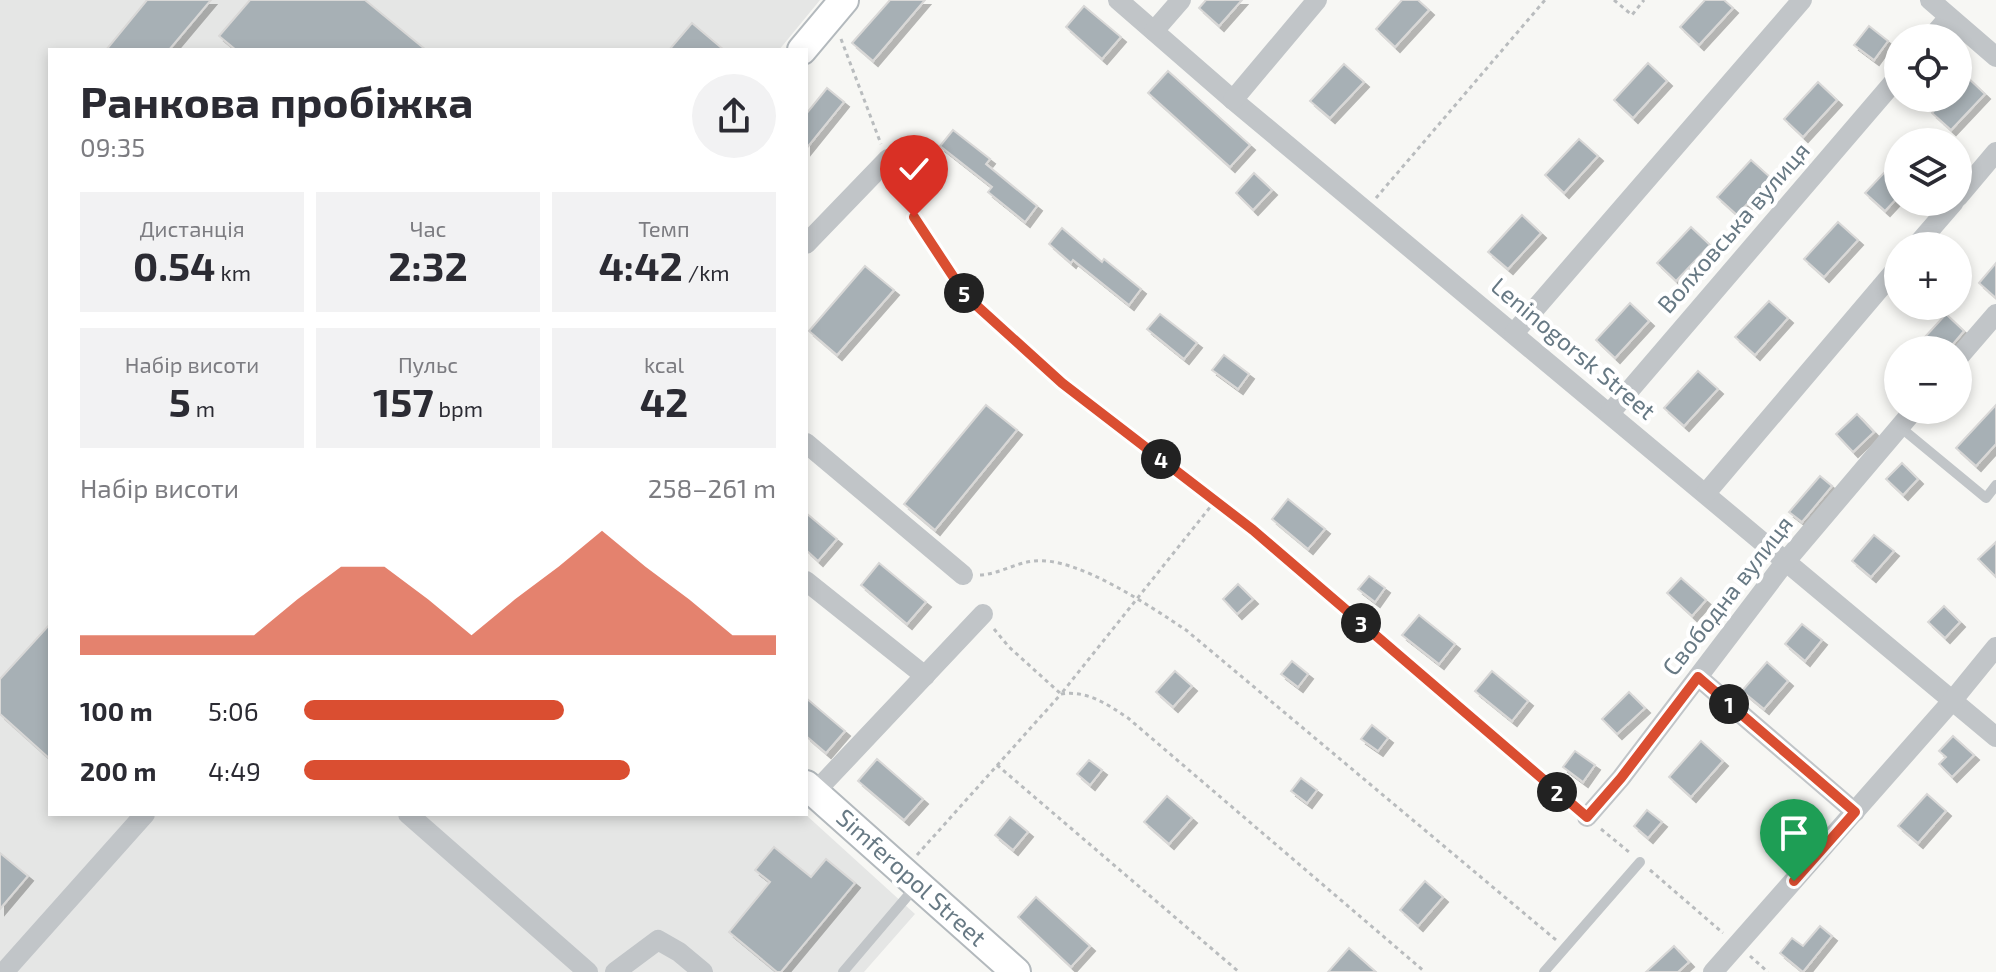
<!DOCTYPE html>
<html lang="uk">
<meta charset="utf-8">
<style>
:root{--surface:#fff;--page:#f2f2f3;--text:#2b2b33;--muted:#7c7c81;--accent:#da4e31}
body{margin:0;font-family:"Exo 2",sans-serif;background:var(--page);color:var(--text);height:100vh;display:flex;flex-direction:column;font-size:30px;white-space:nowrap}
*{box-sizing:border-box;margin:0}
p{font-size:26px;color:var(--muted)}
.icon{flex:none;width:44px;height:44px;fill:none;stroke:currentColor;stroke-width:2;stroke-linecap:round;stroke-linejoin:round}
.map{position:relative;flex:1;overflow:hidden}
.drawer{position:absolute;left:48px;top:48px;width:760px;height:768px;display:flex;flex-direction:column;background:var(--surface);border-radius:0px;box-shadow:0 4px 12px #0003}
.drawer>*{flex:none}
.controls{position:absolute;left:1884px;top:24px;display:grid;gap:16px}
.controls a{display:grid;place-items:center;width:88px;height:88px;border-radius:50%;background:var(--surface);box-shadow:0 4px 12px #0003;font-size:40px}
.pin{position:absolute;display:grid;place-items:center;width:68px;height:68px;color:#fff;margin:-82px -34px;border-radius:50% 50% 50% 0;rotate:-45deg;box-shadow:0 0 8px #0007}
.pin .icon{rotate:45deg}
.km{position:absolute;width:40px;height:40px;margin:-20px;border-radius:50%;background:#222;color:#fff;font-size:22px;line-height:40px;text-align:center}
.round{display:grid;place-items:center;flex:none;width:84px;height:84px;border-radius:42px;background:var(--page)}
.overview{display:flex;align-items:center;justify-content:space-between;height:136px;padding:0 32px}
h1{font-size:44px;font-weight:700;line-height:60px}
.metrics{display:grid;grid-template-columns:repeat(3,1fr);gap:12px;height:136px;padding:8px 32px}
.metrics div{display:grid;align-content:center;border-radius:0px;background:var(--page);text-align:center}
.metrics b{font-size:40px;font-weight:700}
.metrics small{font-size:22px;font-weight:400}
.metrics p{font-size:22px}
.chart{height:224px;padding:16px 32px}
.chart p{display:flex;justify-content:space-between}
.chart svg{width:100%;height:144px;margin-top:8px;fill:var(--accent);opacity:.7}
ul{padding:0 32px;list-style:none;font-size:26px}
li{display:grid;grid-template-columns:128px 96px 1fr;align-items:center;height:60px}
li i{height:20px;border-radius:10px;background:var(--accent)}
.map>svg:first-child{display:block}
.built{fill:#e5e6e5}
.building{fill:#a7b0b5;stroke:#d9d8d7;stroke-width:2;filter:url(#shadow)}
.lines{fill:none;stroke-linecap:round;stroke-linejoin:round}
.secondary-casing{stroke:#b3b9bd;stroke-width:32}
.path{stroke:#b9bcbe;stroke-width:3;stroke-dasharray:4 4;stroke-linecap:butt}
.lane{stroke:#c1c5c8;stroke-width:10}
.street{stroke:#c1c5c8;stroke-width:20}
.secondary{stroke:#fff;stroke-width:28}
.route-casing{stroke:#fff;stroke-width:16}
.route{stroke:#da4e31;stroke-width:10}
.labels{text-anchor:middle;stroke-width:8;stroke-linejoin:round;paint-order:stroke}
.street-label{font-size:24px;fill:#677984;stroke:#fff}
</style>
<div class="map">
<svg width="1996" height="972" viewBox="0 0 1996 972">
<defs>
<filter id="shadow"><feDropShadow dx="5" dy="5" stdDeviation="0" flood-color="#0004"/></filter>
</defs>
<rect width="100%" height="100%" fill="#f7f7f4"/>
<path class="built" d="M0,0H820L779,50H50V814H805L915,914L864,972H0Z"/>
<g class="building">
<path d="M147,0H211L169,50H106Z"/>
<path d="M250,0H365L426,50H236L219,36Z"/>
<path d="M890,0H925L873,61L852,43Z"/>
<path d="M1206,0H1242L1219,26L1199,8Z"/>
<path d="M1402,0H1418L1429,10L1395,47L1376,29Z"/>
<path d="M1705,0H1724L1733,8L1699,45L1680,27Z"/>
<path d="M1084,6L1121,37L1102,59L1066,27Z"/>
<path d="M692,23L724,50H669Z"/>
<path d="M1869,26L1888,41L1874,60L1854,45Z"/>
<path d="M1648,63L1667,81L1633,118L1614,100Z"/>
<path d="M1344,64L1364,82L1330,118L1310,101Z"/>
<path d="M1168,71L1250,145L1230,167L1148,93Z"/>
<path d="M1966,76L1985,94L1951,130L1932,113L1945,98H1958V84Z"/>
<path d="M1818,82L1837,100L1803,137L1784,119Z"/>
<path d="M827,88L844,102L806,149V114Z"/>
<path d="M953,130L990,159L986,164L1037,206L1025,222L988,192L992,187L940,146Z"/>
<path d="M1579,139L1598,156L1564,193L1545,175Z"/>
<path d="M1898,158V197L1885,211L1865,193Z"/>
<path d="M1751,160L1771,178L1737,215L1717,197Z"/>
<path d="M1254,173L1272,190L1253,210L1236,193Z"/>
<path d="M1522,215L1541,233L1508,269L1488,252Z"/>
<path d="M1838,222L1858,240L1824,277L1804,259Z"/>
<path d="M1691,227L1710,245L1676,281L1657,263Z"/>
<path d="M1062,228L1102,262L1104,259L1141,289L1129,305L1073,260L1071,263L1049,244Z"/>
<path d="M1996,263V298L1979,283Z"/>
<path d="M865,266L894,290L837,355L809,331Z"/>
<path d="M1769,301L1788,318L1755,355L1735,337Z"/>
<path d="M1630,303L1649,321L1615,358L1596,340Z"/>
<path d="M1160,314L1197,343L1184,359L1147,329Z"/>
<path d="M1946,314L1964,331L1948,350H1913Z"/>
<path d="M1224,355L1249,374L1238,389L1212,370Z"/>
<path d="M1698,371L1718,389L1684,426L1664,408Z"/>
<path d="M986,405L1017,430L935,530L904,504Z"/>
<path d="M1996,405V444L1976,466L1956,448Z"/>
<path d="M1857,414L1874,432L1853,452L1836,434Z"/>
<path d="M1902,463L1918,479L1903,495L1886,479Z"/>
<path d="M1820,476L1832,486L1802,522L1789,512Z"/>
<path d="M1288,499L1325,529L1308,549L1272,519Z"/>
<path d="M806,513L837,539L818,561L806,550Z"/>
<path d="M1874,535L1894,551L1871,577L1852,561Z"/>
<path d="M1996,542V577L1978,559Z"/>
<path d="M879,563L926,602L907,624L861,585Z"/>
<path d="M1369,576L1385,588L1375,602L1358,589Z"/>
<path d="M1681,578L1706,600L1692,616L1667,593Z"/>
<path d="M1238,584L1253,599L1237,614L1223,599Z"/>
<path d="M1944,606L1960,622L1945,638L1928,622Z"/>
<path d="M1419,615L1455,644L1439,664L1402,635Z"/>
<path d="M50,624V759L0,714V679Z"/>
<path d="M1802,624L1822,640L1805,661L1785,644Z"/>
<path d="M1292,661L1308,674L1298,687L1281,674Z"/>
<path d="M1767,662L1788,681L1764,709L1742,691Z"/>
<path d="M1175,671L1192,686L1173,707L1156,692Z"/>
<path d="M1492,671L1528,701L1512,721L1475,691Z"/>
<path d="M1629,692L1645,708L1617,734L1602,719Z"/>
<path d="M806,698L845,731L826,753L806,736Z"/>
<path d="M1372,725L1388,738L1378,751L1361,739Z"/>
<path d="M1953,736L1974,755L1952,777L1939,764L1946,757L1939,751Z"/>
<path d="M1701,741L1723,761L1691,797L1669,777Z"/>
<path d="M1575,751L1595,765L1583,782L1563,767Z"/>
<path d="M877,759L923,799L904,820L858,781Z"/>
<path d="M1089,760L1102,770L1090,785L1077,774Z"/>
<path d="M1301,778L1317,790L1307,803L1291,791Z"/>
<path d="M1927,794L1946,811L1918,843L1898,826Z"/>
<path d="M1167,796L1192,818L1169,844L1144,822Z"/>
<path d="M1647,810L1662,822L1648,838L1634,826Z"/>
<path d="M1010,817L1028,832L1013,850L995,835Z"/>
<path d="M774,847L811,877L826,859L855,883L781,972H777L729,932L770,882L755,870Z"/>
<path d="M0,853L28,876L0,909Z"/>
<path d="M1425,881L1443,897L1418,926L1400,910Z"/>
<path d="M1036,897L1090,946L1071,967L1018,917Z"/>
<path d="M1820,926L1832,936L1803,972L1780,953L1792,938L1803,946Z"/>
<path d="M1674,946L1689,962L1678,972H1646Z"/>
<path d="M1349,948L1376,972H1328Z"/>
</g>
<g class="lines">
<g class="secondary-casing">
<g id="secondary">
<path d="M802,50L844,0"/>
<path d="M806,785L1016,972"/>
</g>
</g>
<g class="path">
<path d="M1614,0L1632,15L1644,0"/>
<path d="M841,39L881,144"/>
<path d="M896,177L914,217L966,296L1062,383L1253,530L1574,806"/>
<path d="M1376,198L1545,0"/>
<path d="M980,575C999,574 1015,563 1034,561C1077,556 1151,607 1186,630L1556,940"/>
<path d="M994,629L1009,647L1061,694L1215,501"/>
<path d="M997,765L1239,972"/>
<path d="M1601,829L1629,852"/>
<path d="M917,855L1061,694C1087,690 1107,704 1128,718L1425,972"/>
<path d="M1650,870L1723,933"/>
<path d="M1750,956L1768,972"/>
</g>
<g class="lane">
<path d="M1900,427L1986,498L1996,485"/>
<path d="M843,972L917,885"/>
<path d="M1544,972L1640,862"/>
</g>
<g class="street">
<path d="M1118,0L1233,100L1996,737"/>
<path d="M1930,0L1996,57"/>
<path d="M1154,31L1181,0"/>
<path d="M1931,38L1949,17"/>
<path d="M1233,100L1317,0"/>
<path d="M1958,197L1996,152"/>
<path d="M806,244L888,159"/>
<path d="M1916,246L1954,202"/>
<path d="M1514,333L1802,0"/>
<path d="M1958,358L1996,314"/>
<path d="M1610,413L1898,77"/>
<path d="M806,443L963,575"/>
<path d="M1706,493L1898,267"/>
<path d="M806,581L925,676"/>
<path d="M1698,677L1855,812"/>
<path d="M815,792L983,614"/>
<path d="M408,814L588,972"/>
<path d="M1587,817L1621,778L1786,561L1914,410"/>
<path d="M4,972L145,814"/>
<path d="M615,972L658,940L679,952L703,972"/>
<path d="M1713,972L1952,701L1996,647"/>
</g>
<use href="#secondary" class="secondary"/>
</g>
<g class="lines">
<g class="route-casing">
<path id="route" d="M914,217L966,296L1062,383L1253,530L1587,817L1621,778L1698,677L1855,812L1794,881"/>
</g>
<use href="#route" class="route"/>
</g>
<g class="labels">
<g class="street-label">
<text transform="translate(1734 228) rotate(-49)" y="8">Волховська вулиця</text>
<text transform="translate(1573 349) rotate(40)" y="8">Leninogorsk Street</text>
<text transform="translate(1728 596) rotate(-52)" y="8">Свободна вулиця</text>
<text transform="translate(911 878) rotate(42)" y="8">Simferopol Street</text>
</g>
</g>
</svg>
<div class="controls">
<a><svg class="icon" aria-label="locate" viewBox="0 0 24 24"><circle cx="12" cy="12" r="6"/><path d="M12 2v4M12 18v4M2 12h4M18 12h4"/></svg></a>
<a><svg class="icon" aria-label="layers" viewBox="0 0 24 24"><path d="M12 4l9 5-9 5-9-5zM3 14l9 5 9-5"/></svg></a>
<a>+</a>
<a>−</a>
</div>
<div class="pin" style="left:1794px;top:881px;background:#1e9e55"><svg class="icon" aria-label="arrive" viewBox="0 0 24 24"><path d="M6 21V4h12l-3 4 3 4H6"/></svg></div>
<div class="pin" style="left:914px;top:217px;background:#d93025"><svg class="icon" aria-label="check" viewBox="0 0 24 24"><path d="M5 12l5 5 9-10"/></svg></div>
<b class="km" style="left:1729px;top:704px">1</b>
<b class="km" style="left:1557px;top:792px">2</b>
<b class="km" style="left:1361px;top:623px">3</b>
<b class="km" style="left:1161px;top:459px">4</b>
<b class="km" style="left:964px;top:293px">5</b>
<section class="drawer">
<div class="overview"><div><h1>Ранкова пробіжка</h1><p>09:35</p></div><a class="round"><svg class="icon" aria-label="share" viewBox="0 0 24 24"><path d="M12 15V3M7 8l5-5 5 5M5 13v7h14v-7"/></svg></a></div>
<div class="metrics">
<div><p>Дистанція</p><b>0.54<small> km</small></b></div>
<div><p>Час</p><b>2:32</b></div>
<div><p>Темп</p><b>4:42<small> /km</small></b></div>
</div>
<div class="metrics">
<div><p>Набір висоти</p><b>5<small> m</small></b></div>
<div><p>Пульс</p><b>157<small> bpm</small></b></div>
<div><p>kcal</p><b>42</b></div>
</div>
<div class="chart"><p><span>Набір висоти</span>258–261 m</p>
<svg viewBox="0 0 160 44" preserveAspectRatio="none"><path d="M0 44V38L10 38L20 38L30 38L40 38L50 27L60 17L70 17L80 27L90 38L100 27L110 17L120 6L130 17L140 27L150 38L160 38V44z"/></svg>
</div>
<ul>
<li><b>100 m</b>5:06<i style="width:55%"></i></li>
<li><b>200 m</b>4:49<i style="width:69%"></i></li>
</ul>
</section>
</div>
